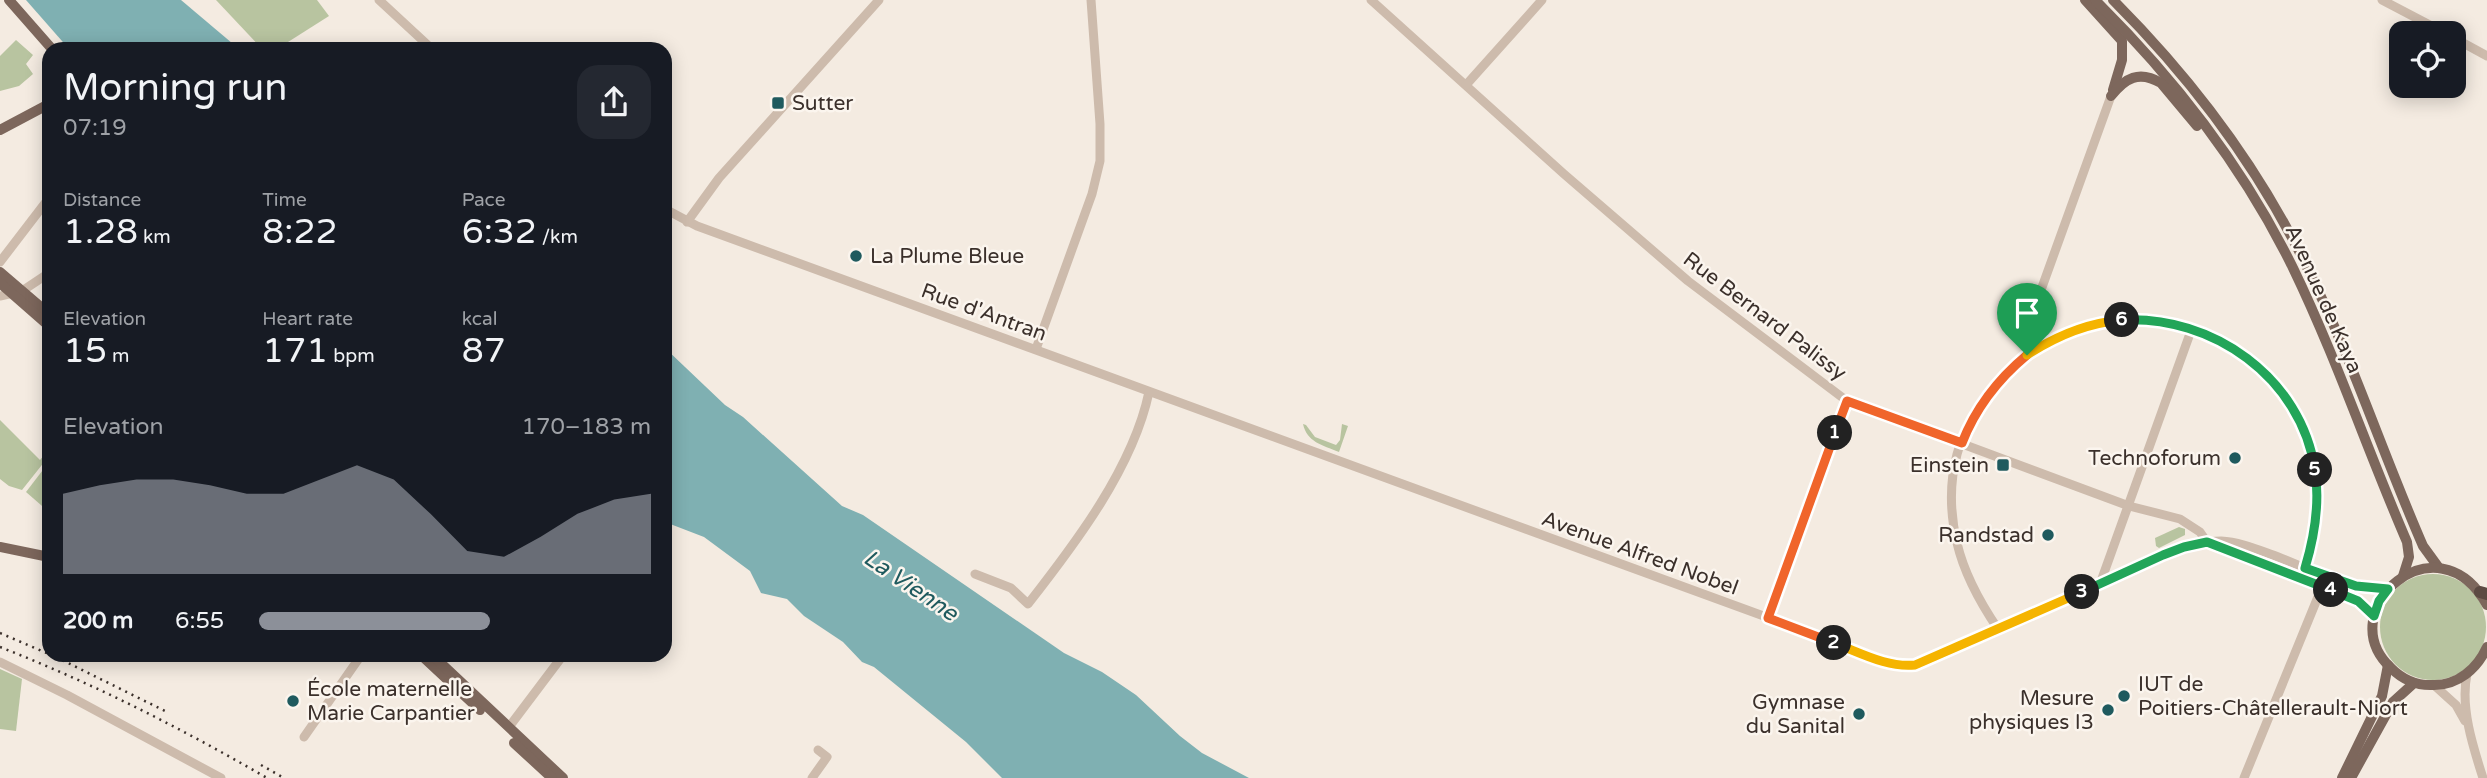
<!DOCTYPE html>
<meta charset="utf-8">
<style>
:root{--surface:#171b24;--page:#242831;--text:#f1f3f6;--muted:#9ea1a6;--accent:#8c9099}
body{margin:0;font-family:"Varela Round",sans-serif;background:var(--page);color:var(--text);height:100vh;display:flex;flex-direction:column;font-size:26px;white-space:nowrap}
*{box-sizing:border-box;margin:0}
p{font-size:23px;color:var(--muted)}
.icon{flex:none;width:38px;height:38px;fill:none;stroke:currentColor;stroke-width:2;stroke-linecap:round;stroke-linejoin:round}
.map{position:relative;flex:1;overflow:hidden}
.drawer{position:absolute;left:42px;top:42px;width:630px;height:620px;display:flex;flex-direction:column;background:var(--surface);border-radius:21px;box-shadow:0 4px 18px #0003}
.drawer>*{flex:none}
.tools{position:absolute;left:2389px;top:21px;display:grid;gap:14px}
.tools a{display:grid;place-items:center;width:77px;height:77px;border-radius:14px;background:var(--surface);box-shadow:0 4px 18px #0003;font-size:35px}
.pin{position:absolute;display:grid;place-items:center;width:60px;height:60px;color:#fff;margin:-72px -30px;border-radius:50% 50% 50% 0;rotate:-45deg;box-shadow:0 0 7px #0007}
.pin .icon{rotate:45deg}
.km{position:absolute;width:35px;height:35px;margin:-18px;border-radius:50%;background:#222;color:#fff;font-size:19px;line-height:35px;text-align:center}
.round{display:grid;place-items:center;flex:none;width:74px;height:74px;border-radius:21px;background:var(--page)}
.head{display:flex;align-items:center;justify-content:space-between;height:119px;padding:0 21px}
h1{font-size:38px;font-weight:600;line-height:52px}
.figures{display:grid;grid-template-columns:repeat(3,1fr);gap:10px;height:119px;padding:7px 21px}
.figures div{display:grid;align-content:center}
.figures b{font-size:35px;font-weight:600}
.figures small{font-size:19px;font-weight:400}
.figures p{font-size:19px}
.chart{height:196px;padding:14px 21px}
.chart p{display:flex;justify-content:space-between}
.chart svg{width:100%;height:126px;margin-top:7px;fill:var(--accent);opacity:.7}
ul{padding:0 21px;list-style:none;font-size:23px}
li{display:grid;grid-template-columns:112px 84px 1fr;align-items:center;height:52px}
li i{height:18px;border-radius:9px;background:var(--accent)}
.map>svg:first-child{display:block}
.green{fill:#b8c4a0}
.water{fill:#7fb0b2}
.lines{fill:none;stroke-linecap:round;stroke-linejoin:round}
.minor{stroke:#cdbbac;stroke-width:9}
.major{stroke:#7d675c;stroke-width:10}
.highway{stroke:#5c4a42;stroke-width:12}
.rail{stroke:#3b302b;stroke-width:2.5;stroke-dasharray:2 5;stroke-linecap:butt}
.split-1-casing{stroke:#fff;stroke-width:14}
.split-2-casing{stroke:#fff;stroke-width:14}
.split-3-casing{stroke:#fff;stroke-width:14}
.split-4-casing{stroke:#fff;stroke-width:14}
.split-5-casing{stroke:#fff;stroke-width:14}
.split-6-casing{stroke:#fff;stroke-width:14}
.split-7-casing{stroke:#fff;stroke-width:14}
.split-1{stroke:#f0652b;stroke-width:9}
.split-2{stroke:#f0652b;stroke-width:9}
.split-3{stroke:#f5b400;stroke-width:9}
.split-4{stroke:#22a559;stroke-width:9}
.split-5{stroke:#22a559;stroke-width:9}
.split-6{stroke:#22a559;stroke-width:9}
.split-7{stroke:#f5b400;stroke-width:9}
.poi-dot{fill:#1f5a5e;stroke:#fbf5ee;stroke-width:2.5}
.labels{text-anchor:middle;stroke-width:5;stroke-linejoin:round;paint-order:stroke}
.poi-label{font-size:21px;fill:#3b302b;stroke:#fbf5ee;text-anchor:end}
.street-label{font-size:21px;fill:#3b302b;stroke:#fbf5ee}
.water-label{font-size:23px;font-style:italic;fill:#1f5a5e;stroke:#fbf5ee}
</style>
<div class="map">
<svg width="2487" height="778" viewBox="0 0 2487 778">
<rect width="100%" height="100%" fill="#f4ebe1"/>
<g class="green">
<path d="M216,0H317L329,16L277,49H262Z"/>
<path d="M16,40L33,55L26,64L33,74L19,86L0,91V56Z"/>
<path d="M0,420L40,460L49,449V456L22,490L9,486L0,479Z"/>
<path d="M1303,424L1306,425L1315,437L1336,445L1340,440L1342,424L1348,426L1339,452C1322,445 1307,442 1303,424Z"/>
<path d="M49,462V512L26,492Z"/>
<path d="M2179,527L2185,529V535L2159,548L2156,546L2155,538Z"/>
<circle cx="2433" cy="627" r="53"/>
<path d="M0,669L22,679L16,731L0,729Z"/>
</g>
<g class="water">
<path d="M26,0H181L239,49H69Z"/>
<path d="M665,348L725,405L743,417L842,506L863,515L1064,653L1102,672L1136,695L1180,736L1202,753L1249,778H1002L966,742L874,667L862,662L843,642L804,616L787,599L761,593L750,571L704,537L665,522Z"/>
</g>
<g class="lines">
<g class="minor">
<path d="M379,0L432,49"/>
<path d="M1371,0L1564,174L1688,281L1847,401L2129,506L2180,519L2200,532L2207,542"/>
<path d="M2382,0L2445,33"/>
<path d="M2454,38L2487,56"/>
<path d="M1466,85L1542,0"/>
<path d="M665,209L697,226L1903,667L1923,663L2163,555C2181,548 2201,541 2221,541C2239,542 2256,549 2273,555C2310,569 2348,589 2388,588"/>
<path d="M687,222L719,178L879,0"/>
<path d="M0,262L49,198"/>
<path d="M0,296L22,291L49,273"/>
<path d="M1036,349L1092,194L1100,161V124L1091,0"/>
<path d="M2027,355L2023,340L2111,96"/>
<path d="M2209,543L2353,598L2374,616"/>
<path d="M975,574L1011,588L1028,604C1075,544 1133,468 1149,392"/>
<path d="M2100,584L2192,328"/>
<path d="M1768,618L1847,401"/>
<path d="M1998,629C1981,604 1964,573 1957,543C1910,345 2182,232 2290,406C2324,460 2322,521 2301,579"/>
<path d="M0,662L67,695L221,778"/>
<path d="M2467,674C2460,707 2473,747 2483,778"/>
<path d="M2435,686L2456,705L2465,721"/>
<path d="M509,727L564,654"/>
<path d="M304,737L362,654"/>
<path d="M812,778L827,757L818,750"/>
<path d="M2244,778L2322,587"/>
</g>
<g class="major">
<path d="M9,0L52,49"/>
<path d="M2085,0L2122,41V60L2113,90"/>
<path d="M2095,0C2174,78 2244,168 2293,268C2336,357 2368,452 2407,542L2409,557L2403,576"/>
<path d="M2113,0C2190,77 2256,164 2304,261C2350,353 2382,452 2423,546L2439,568"/>
<path d="M2111,96C2125,78 2139,70 2161,83L2197,126"/>
<path d="M0,130L49,104"/>
<path d="M0,272L49,314"/>
<path d="M0,283L49,326"/>
<path d="M0,547L49,557"/>
<path d="M2487,605C2438,515 2329,610 2391,668C2402,679 2417,686 2434,685C2458,685 2477,669 2487,647"/>
<path d="M420,654L480,710"/>
<path d="M431,654L563,778"/>
<path d="M514,743L552,778"/>
<path d="M2342,778L2382,696L2388,665"/>
<path d="M2351,778L2393,702L2414,683"/>
</g>
<path class="highway" d="M2480,592L2487,594"/>
<g class="rail">
<path d="M0,633L49,654"/>
<path d="M0,647C92,683 181,728 267,778"/>
<path d="M50,654L167,712"/>
<path d="M261,765L284,778"/>
</g>
</g>
<g class="lines">
<g class="split-1-casing">
<path id="split-1" d="M1835,433L1847,401L1962,443C1976,407 1997,380 2027,355"/>
</g>
<g class="split-2-casing">
<path id="split-2" d="M1834,643L1768,618L1835,433"/>
</g>
<g class="split-3-casing">
<path id="split-3" d="M1834,643C1859,652 1887,668 1915,665L2082,592"/>
</g>
<g class="split-4-casing">
<path id="split-4" d="M2082,592L2163,555L2184,547L2207,542L2331,590"/>
</g>
<g class="split-5-casing">
<path id="split-5" d="M2315,470C2320,503 2315,535 2305,568L2356,586L2388,589L2379,601L2374,616L2358,601L2331,590"/>
</g>
<g class="split-6-casing">
<path id="split-6" d="M2122,320C2212,315 2301,377 2315,470"/>
</g>
<g class="split-7-casing">
<path id="split-7" d="M2027,355C2056,336 2086,323 2122,320"/>
</g>
<use href="#split-1" class="split-1"/>
<use href="#split-2" class="split-2"/>
<use href="#split-3" class="split-3"/>
<use href="#split-4" class="split-4"/>
<use href="#split-5" class="split-5"/>
<use href="#split-6" class="split-6"/>
<use href="#split-7" class="split-7"/>
</g>
<g class="poi-dot">
<rect x="771" y="96" width="14" height="14" rx="3.5"/>
<circle cx="856" cy="256" r="7"/>
<circle cx="2235" cy="458" r="7"/>
<rect x="1996" y="458" width="14" height="14" rx="3.5"/>
<circle cx="2048" cy="535" r="7"/>
<circle cx="2124" cy="696" r="7"/>
<circle cx="293" cy="701" r="7"/>
<circle cx="2108" cy="710" r="7"/>
<circle cx="1859" cy="714" r="7"/>
</g>
<g class="labels">
<g class="poi-label">
<text x="792" y="110" text-anchor="start">Sutter</text>
<text x="870" y="263" text-anchor="start">La Plume Bleue</text>
<text x="2221" y="465">Technoforum</text>
<text x="1989" y="472">Einstein</text>
<text x="2034" y="542">Randstad</text>
<text x="2138" y="691" text-anchor="start">IUT de<tspan x="2138" dy="24">Poitiers-Châtellerault-Niort</tspan></text>
<text x="307" y="696" text-anchor="start">École maternelle<tspan x="307" dy="24">Marie Carpantier</tspan></text>
<text x="2094" y="705">Mesure<tspan x="2094" dy="24">physiques I3</tspan></text>
<text x="1845" y="709">Gymnase<tspan x="1845" dy="24">du Sanital</tspan></text>
</g>
<g class="street-label">
<text transform="translate(2324 299) rotate(66)" y="7">Avenue de Kaya</text>
<text transform="translate(984 312) rotate(20)" y="7">Rue d'Antran</text>
<text transform="translate(1765 316) rotate(37)" y="7">Rue Bernard Palissy</text>
<text transform="translate(1640 553) rotate(20)" y="7">Avenue Alfred Nobel</text>
</g>
<g class="water-label">
<text transform="translate(911 585) rotate(34)" y="8">La Vienne</text>
</g>
</g>
</svg>
<div class="tools">
<a><svg class="icon" aria-label="locate" viewBox="0 0 24 24"><circle cx="12" cy="12" r="6"/><path d="M12 2v4M12 18v4M2 12h4M18 12h4"/></svg></a>
</div>
<div class="pin" style="left:2027px;top:355px;background:#1e9e55"><svg class="icon" aria-label="arrive" viewBox="0 0 24 24"><path d="M6 21V4h12l-3 4 3 4H6"/></svg></div>
<b class="km" style="left:1835px;top:433px">1</b>
<b class="km" style="left:1834px;top:643px">2</b>
<b class="km" style="left:2082px;top:592px">3</b>
<b class="km" style="left:2331px;top:590px">4</b>
<b class="km" style="left:2315px;top:470px">5</b>
<b class="km" style="left:2122px;top:320px">6</b>
<section class="drawer">
<div class="head"><div><h1>Morning run</h1><p>07:19</p></div><a class="round"><svg class="icon" aria-label="share" viewBox="0 0 24 24"><path d="M12 15V3M7 8l5-5 5 5M5 13v7h14v-7"/></svg></a></div>
<div class="figures">
<div><p>Distance</p><b>1.28<small> km</small></b></div>
<div><p>Time</p><b>8:22</b></div>
<div><p>Pace</p><b>6:32<small> /km</small></b></div>
</div>
<div class="figures">
<div><p>Elevation</p><b>15<small> m</small></b></div>
<div><p>Heart rate</p><b>171<small> bpm</small></b></div>
<div><p>kcal</p><b>87</b></div>
</div>
<div class="chart"><p><span>Elevation</span>170–183 m</p>
<svg viewBox="0 0 160 44" preserveAspectRatio="none"><path d="M0 44V16L10 13L20 11L30 11L40 13L50 16L60 16L70 11L80 6L90 11L100 23L110 36L120 38L130 31L140 23L150 18L160 16V44z"/></svg>
</div>
<ul>
<li><b>200 m</b>6:55<i style="width:59%"></i></li>
</ul>
</section>
</div>
